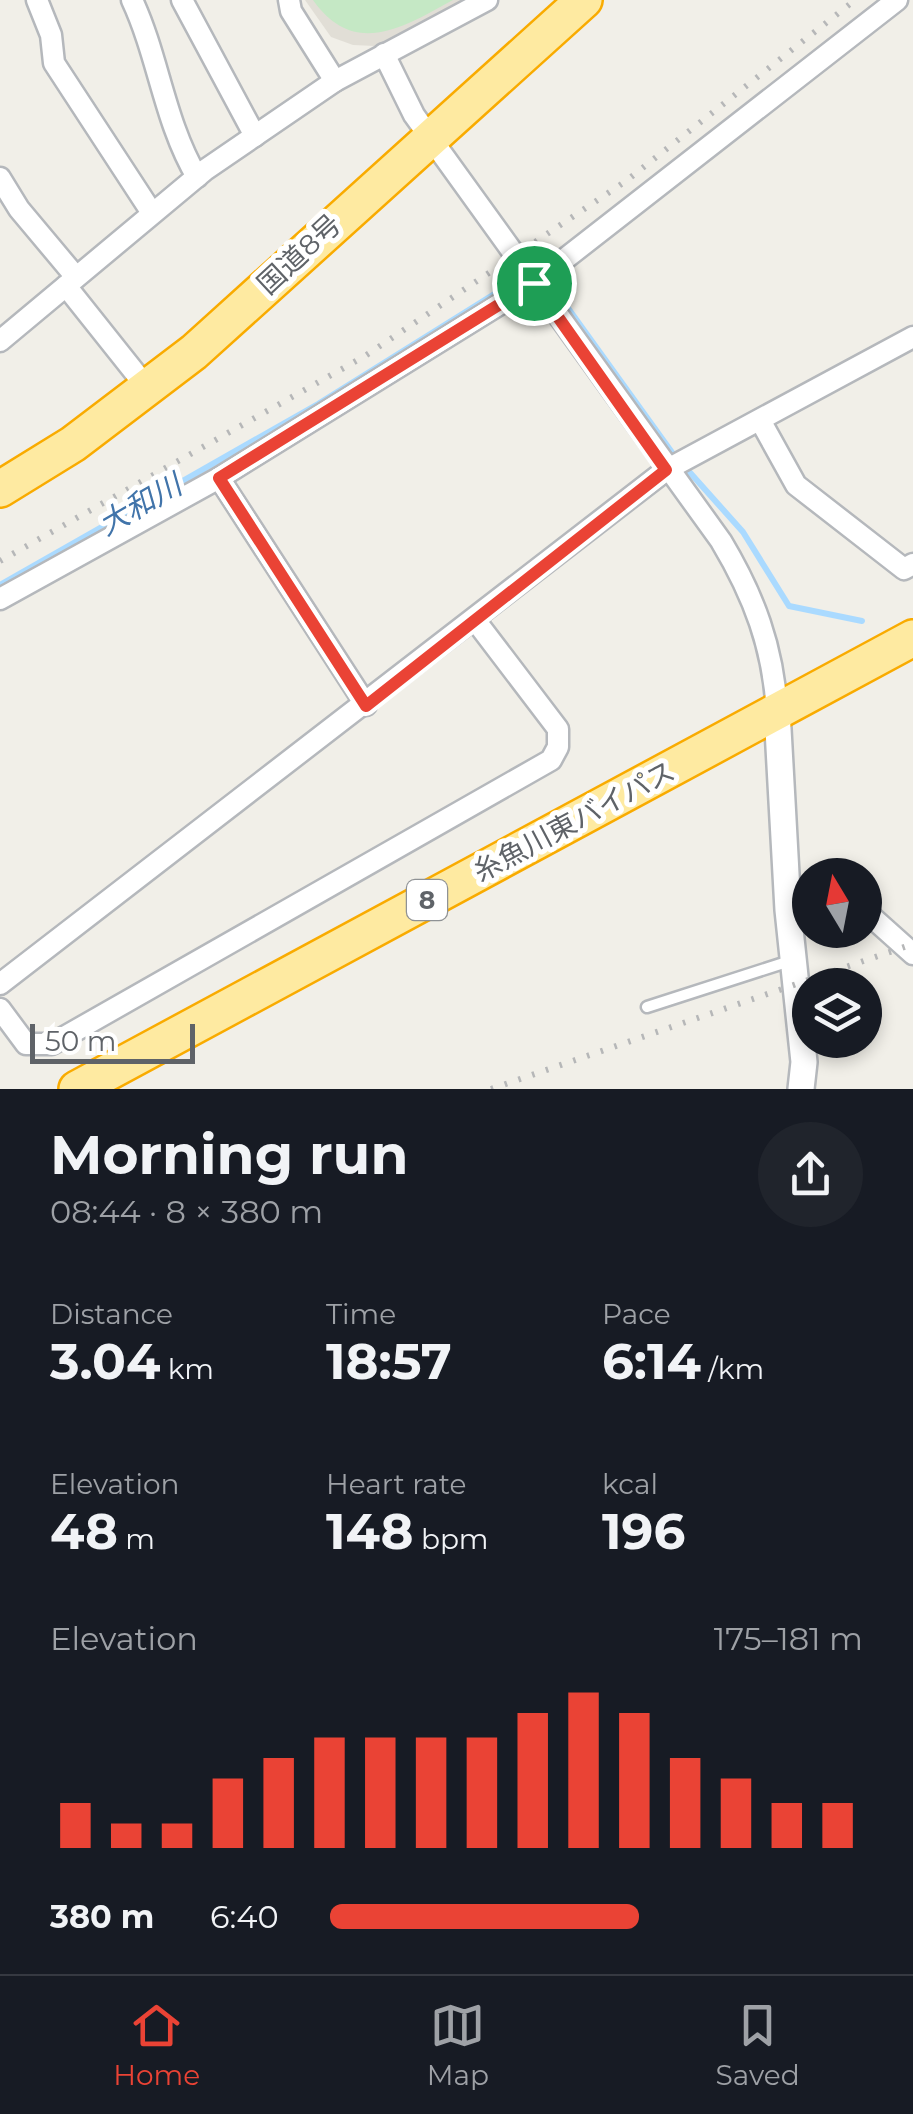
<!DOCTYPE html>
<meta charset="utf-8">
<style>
:root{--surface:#171b24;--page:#20242c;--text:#f1f3f6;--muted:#9ea1a6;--line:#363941;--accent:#ea4335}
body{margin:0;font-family:Montserrat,"Noto Sans JP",sans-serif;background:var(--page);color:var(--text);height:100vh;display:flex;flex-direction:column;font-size:38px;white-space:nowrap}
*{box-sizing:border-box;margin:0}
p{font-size:32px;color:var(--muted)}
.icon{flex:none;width:55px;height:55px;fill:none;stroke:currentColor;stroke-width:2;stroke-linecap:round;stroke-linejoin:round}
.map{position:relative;height:1089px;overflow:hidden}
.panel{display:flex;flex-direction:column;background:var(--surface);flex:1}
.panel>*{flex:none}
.needle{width:65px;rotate:350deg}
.buttons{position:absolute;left:792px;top:858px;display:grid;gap:20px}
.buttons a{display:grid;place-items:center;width:90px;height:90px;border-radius:50%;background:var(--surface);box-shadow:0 5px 15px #0003;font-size:50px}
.scale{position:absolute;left:30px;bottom:25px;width:165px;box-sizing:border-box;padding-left:10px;border:5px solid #5f6368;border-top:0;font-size:28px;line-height:35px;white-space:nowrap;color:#5f6368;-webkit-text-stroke:8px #fff;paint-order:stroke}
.pin{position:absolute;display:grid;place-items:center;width:85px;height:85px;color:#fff;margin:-42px;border:5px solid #fff;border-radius:50%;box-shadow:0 2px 10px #0007}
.round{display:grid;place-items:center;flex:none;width:105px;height:105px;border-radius:52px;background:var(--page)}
.summary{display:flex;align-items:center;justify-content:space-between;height:170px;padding:0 50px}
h1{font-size:55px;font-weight:700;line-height:75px}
.stats{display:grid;grid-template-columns:repeat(3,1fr);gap:15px;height:170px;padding:10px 50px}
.stats div{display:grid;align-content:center}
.stats b{font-size:50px;font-weight:700}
.stats small{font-size:28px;font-weight:400}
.stats p{font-size:28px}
.chart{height:280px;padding:20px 50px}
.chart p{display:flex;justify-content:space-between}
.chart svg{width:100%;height:180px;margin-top:10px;stroke:var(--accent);stroke-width:6}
ul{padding:0 50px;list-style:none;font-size:32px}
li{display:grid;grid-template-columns:160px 120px 1fr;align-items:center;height:75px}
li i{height:25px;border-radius:12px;background:var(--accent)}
.menu{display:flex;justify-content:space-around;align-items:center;height:140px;border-top:2px solid var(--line);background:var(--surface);font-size:28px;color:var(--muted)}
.menu a{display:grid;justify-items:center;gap:5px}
.menu .on{color:var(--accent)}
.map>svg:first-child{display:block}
.education{fill:#e1ded6}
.green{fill:#c5e8c5}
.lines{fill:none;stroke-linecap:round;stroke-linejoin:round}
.stream{stroke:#aadaff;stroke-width:6}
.service-casing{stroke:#b5b8bc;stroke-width:15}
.minor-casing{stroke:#b5b8bc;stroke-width:25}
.tertiary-casing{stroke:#b5b8bc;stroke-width:30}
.trunk-casing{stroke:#f9ab00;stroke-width:40}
.service{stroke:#fff;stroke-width:10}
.minor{stroke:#fff;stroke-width:20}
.tertiary{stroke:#fff;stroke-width:25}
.trunk{stroke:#feeaa1;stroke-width:35}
.rail{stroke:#b6b7b8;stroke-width:6;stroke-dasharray:2.5 12;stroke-linecap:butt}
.route-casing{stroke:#fff;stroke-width:20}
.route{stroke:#ea4335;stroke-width:12}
.labels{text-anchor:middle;stroke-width:10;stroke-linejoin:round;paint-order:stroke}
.shield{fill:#fff;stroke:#8f9295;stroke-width:2.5}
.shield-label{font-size:25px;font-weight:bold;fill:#5f6368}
.street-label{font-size:28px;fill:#5f6368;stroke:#fff}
.water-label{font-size:30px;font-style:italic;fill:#4174aa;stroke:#fff}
</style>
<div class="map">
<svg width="913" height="1089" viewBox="0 0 913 1089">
<rect width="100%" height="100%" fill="#f1efe8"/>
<path class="education" d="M305,0H466L375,46L353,45L331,37Z"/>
<path class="green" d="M313,0H453C402,28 354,58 313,0Z"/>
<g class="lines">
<g class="stream">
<path d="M558,301L565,304L676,458"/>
<path d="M685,467L743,532L789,606L862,621"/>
<path d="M0,585L318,404L512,283L518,285"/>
</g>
<g class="service-casing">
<path id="service" d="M647,1007L793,960"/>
</g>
<g class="minor-casing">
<g id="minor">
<path d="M37,0L51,35L54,63L152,213"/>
<path d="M132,0C159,58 164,121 197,177"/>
<path d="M182,0L255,136"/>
<path d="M289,0L291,11L335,81"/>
<path d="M384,54L414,115L721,541C754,596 773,647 777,711"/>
<path d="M0,178L19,209L76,277"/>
<path d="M66,286L148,389"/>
<path d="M0,341L205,170L335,81L487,0"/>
<path d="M760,420L796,485L904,569L913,564"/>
<path d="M219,478L366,705"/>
<path d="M0,599L219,478L534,283L897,0"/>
<path d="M865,911L913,954"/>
<path d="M0,984L666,470L913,337"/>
<path d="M0,1009L26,1044H52L551,760L558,747V729L475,620"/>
</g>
</g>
<g class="tertiary-casing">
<path id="tertiary" d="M777,711L788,910L804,1062L801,1089"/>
</g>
<g class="trunk-casing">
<g id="trunk">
<path d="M0,489L73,444L194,352L584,0"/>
<path d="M77,1089L913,638"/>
</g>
</g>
<use href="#service" class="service"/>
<use href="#minor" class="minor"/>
<use href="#tertiary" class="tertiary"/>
<use href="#trunk" class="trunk"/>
<g class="rail">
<path d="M0,561L365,356L626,181L855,0"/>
<path d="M491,1089L913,944"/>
</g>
</g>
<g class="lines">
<g class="route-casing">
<path id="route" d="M534,283L666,470L366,706L219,478Z"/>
</g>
<use href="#route" class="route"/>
</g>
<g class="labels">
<rect class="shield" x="407" y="880" width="40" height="40" rx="8"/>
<g class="shield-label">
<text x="427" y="909">8</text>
</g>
<g class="street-label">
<text transform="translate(299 254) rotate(-43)" y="10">国道8号</text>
<text transform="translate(574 821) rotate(-28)" y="10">糸魚川東バイパス</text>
</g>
<g class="water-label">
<text transform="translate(140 505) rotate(-30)" y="10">大和川</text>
</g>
</g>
</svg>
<div class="buttons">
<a><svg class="needle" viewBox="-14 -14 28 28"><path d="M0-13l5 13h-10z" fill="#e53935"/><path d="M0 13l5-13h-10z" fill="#9ea1a6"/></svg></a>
<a><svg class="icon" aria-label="layers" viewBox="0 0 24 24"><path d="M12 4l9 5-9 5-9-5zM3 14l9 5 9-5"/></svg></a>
</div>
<div class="scale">50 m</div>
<div class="pin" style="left:534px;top:283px;background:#1e9e55"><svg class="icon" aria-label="arrive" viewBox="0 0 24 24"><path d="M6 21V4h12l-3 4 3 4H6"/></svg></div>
</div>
<section class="panel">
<div class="summary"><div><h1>Morning run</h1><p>08:44 · 8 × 380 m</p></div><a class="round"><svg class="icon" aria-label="share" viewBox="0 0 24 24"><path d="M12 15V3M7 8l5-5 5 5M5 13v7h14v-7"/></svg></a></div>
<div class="stats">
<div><p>Distance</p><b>3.04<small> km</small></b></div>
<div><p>Time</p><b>18:57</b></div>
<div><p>Pace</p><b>6:14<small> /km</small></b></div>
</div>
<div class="stats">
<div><p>Elevation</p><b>48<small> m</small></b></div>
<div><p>Heart rate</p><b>148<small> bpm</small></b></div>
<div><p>kcal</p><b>196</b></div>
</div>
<div class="chart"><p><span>Elevation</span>175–181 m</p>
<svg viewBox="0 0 160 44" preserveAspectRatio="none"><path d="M5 44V33M15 44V38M25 44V38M35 44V27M45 44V22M55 44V17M65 44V17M75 44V17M85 44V17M95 44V11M105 44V6M115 44V11M125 44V22M135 44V27M145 44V33M155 44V33"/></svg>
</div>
<ul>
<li><b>380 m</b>6:40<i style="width:58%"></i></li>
</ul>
</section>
<nav class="menu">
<a class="on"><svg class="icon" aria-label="home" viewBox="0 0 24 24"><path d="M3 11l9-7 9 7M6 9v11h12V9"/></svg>Home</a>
<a><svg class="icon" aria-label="map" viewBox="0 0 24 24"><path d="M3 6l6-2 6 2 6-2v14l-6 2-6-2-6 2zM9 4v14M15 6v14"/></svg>Map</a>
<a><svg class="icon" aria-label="saved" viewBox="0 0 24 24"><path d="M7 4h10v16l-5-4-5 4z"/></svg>Saved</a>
</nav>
